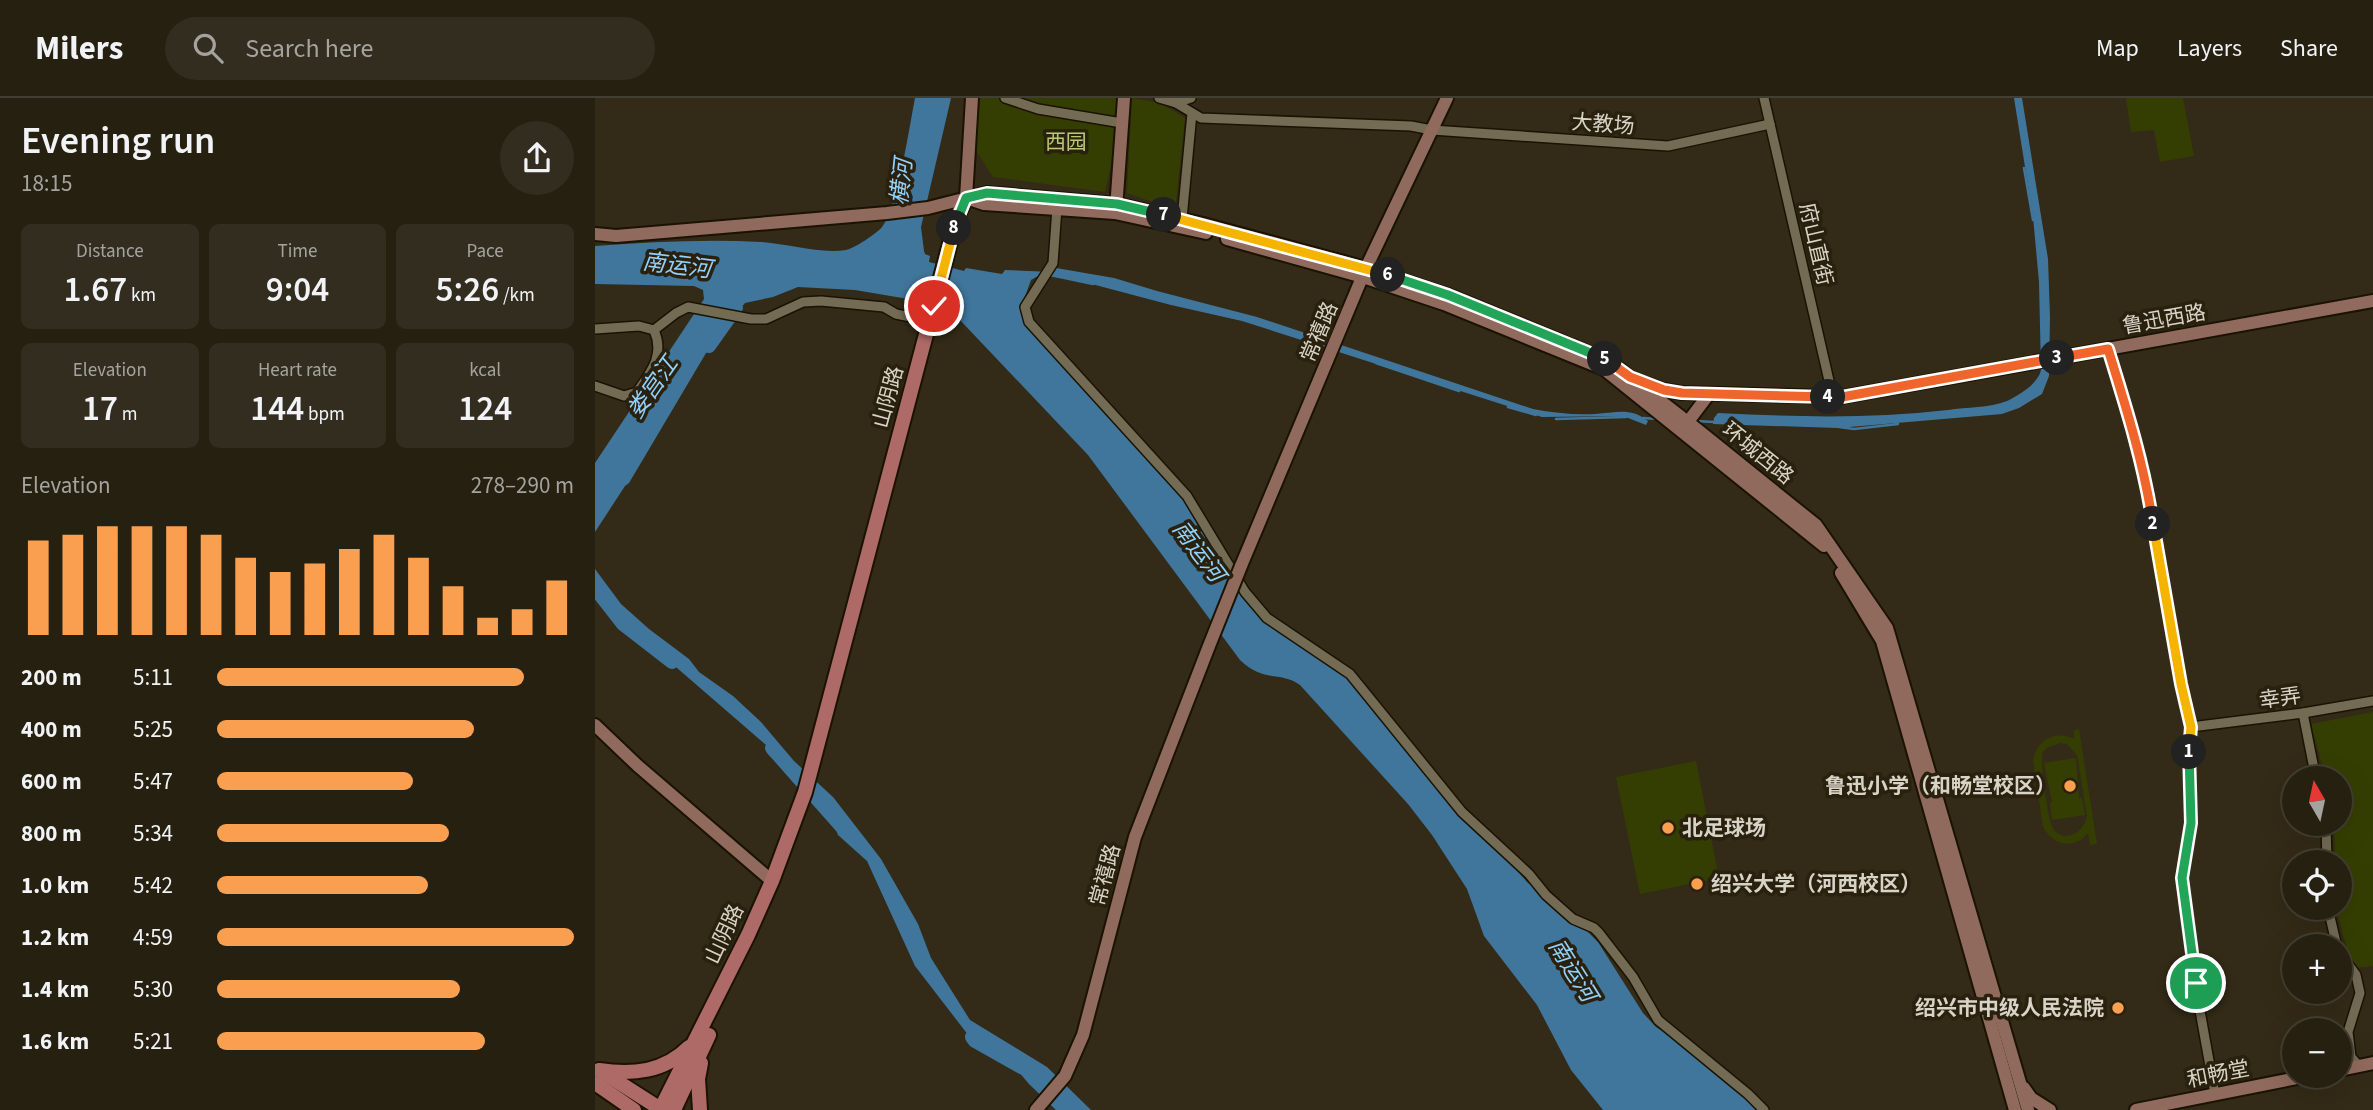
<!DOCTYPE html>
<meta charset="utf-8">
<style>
:root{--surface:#262011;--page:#322d1f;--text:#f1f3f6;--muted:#a4a39f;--line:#423e31;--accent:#fa9f50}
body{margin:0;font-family:"Source Sans 3","Noto Sans SC",sans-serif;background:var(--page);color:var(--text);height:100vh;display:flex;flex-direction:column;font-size:26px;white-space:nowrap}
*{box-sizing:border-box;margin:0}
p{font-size:23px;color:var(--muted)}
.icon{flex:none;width:38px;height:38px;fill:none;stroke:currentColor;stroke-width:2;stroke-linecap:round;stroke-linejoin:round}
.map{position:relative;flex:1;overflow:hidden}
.panel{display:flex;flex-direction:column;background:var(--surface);width:595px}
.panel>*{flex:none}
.needle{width:46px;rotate:351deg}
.buttons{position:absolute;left:1687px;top:668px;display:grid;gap:14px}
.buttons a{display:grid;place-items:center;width:70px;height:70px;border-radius:50%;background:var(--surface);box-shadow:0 7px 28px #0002,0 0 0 2px var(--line);font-size:35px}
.pin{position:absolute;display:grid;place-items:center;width:60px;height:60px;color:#fff;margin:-30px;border:4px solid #fff;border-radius:50%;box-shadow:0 2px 7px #0007}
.km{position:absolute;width:35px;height:35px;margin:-18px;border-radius:50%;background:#222;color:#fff;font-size:19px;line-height:35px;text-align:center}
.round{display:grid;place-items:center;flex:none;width:74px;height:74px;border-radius:37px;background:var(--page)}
.overview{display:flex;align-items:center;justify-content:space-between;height:119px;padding:0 21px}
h1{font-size:38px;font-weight:600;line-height:52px}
.stats{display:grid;grid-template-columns:repeat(3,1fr);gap:10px;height:119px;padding:7px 21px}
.stats div{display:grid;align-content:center;border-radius:10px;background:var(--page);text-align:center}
.stats b{font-size:35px;font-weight:600}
.stats small{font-size:19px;font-weight:400}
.stats p{font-size:19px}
.chart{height:196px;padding:14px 21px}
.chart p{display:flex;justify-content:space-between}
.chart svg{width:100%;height:126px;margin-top:7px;stroke:var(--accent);stroke-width:6}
ul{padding:0 21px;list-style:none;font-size:23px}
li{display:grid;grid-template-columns:112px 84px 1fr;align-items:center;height:52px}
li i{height:18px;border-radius:9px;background:var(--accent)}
header{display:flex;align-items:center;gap:42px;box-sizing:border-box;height:98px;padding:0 35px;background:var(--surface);border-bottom:2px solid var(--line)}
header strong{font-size:33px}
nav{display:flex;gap:38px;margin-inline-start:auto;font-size:24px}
.search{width:490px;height:63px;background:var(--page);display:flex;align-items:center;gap:18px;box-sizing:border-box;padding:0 24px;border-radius:38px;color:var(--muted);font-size:26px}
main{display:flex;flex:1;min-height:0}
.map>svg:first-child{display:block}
.green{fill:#353e02;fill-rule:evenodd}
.water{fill:#40769c}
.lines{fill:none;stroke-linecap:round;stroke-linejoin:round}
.stream{stroke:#40769c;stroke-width:2.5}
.river{stroke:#40769c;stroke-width:14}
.street-casing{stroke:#1b1302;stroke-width:12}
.secondary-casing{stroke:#1b1302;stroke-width:16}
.primary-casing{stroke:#1b1302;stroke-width:18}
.street{stroke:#746b55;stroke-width:9}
.secondary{stroke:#906a5d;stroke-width:12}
.primary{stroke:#ad6a66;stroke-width:14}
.secondary-bridge-casing{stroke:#1b1302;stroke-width:16;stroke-linecap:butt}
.secondary-bridge{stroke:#906a5d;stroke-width:12}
.split-1-casing{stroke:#fff;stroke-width:14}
.split-2-casing{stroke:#fff;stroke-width:14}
.split-3-casing{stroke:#fff;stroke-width:14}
.split-4-casing{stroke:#fff;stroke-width:14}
.split-5-casing{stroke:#fff;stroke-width:14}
.split-6-casing{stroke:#fff;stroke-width:14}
.split-7-casing{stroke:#fff;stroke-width:14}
.split-8-casing{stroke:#fff;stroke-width:14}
.split-9-casing{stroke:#fff;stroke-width:14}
.split-1{stroke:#22a559;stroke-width:9}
.split-2{stroke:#f5b400;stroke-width:9}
.split-3{stroke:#f0652b;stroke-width:9}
.split-4{stroke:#f0652b;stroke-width:9}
.split-5{stroke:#f0652b;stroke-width:9}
.split-6{stroke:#22a559;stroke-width:9}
.split-7{stroke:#f5b400;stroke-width:9}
.split-8{stroke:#22a559;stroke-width:9}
.split-9{stroke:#f5b400;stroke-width:9}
.poi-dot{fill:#fa9f50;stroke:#29210e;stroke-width:2.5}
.labels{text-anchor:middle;stroke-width:7;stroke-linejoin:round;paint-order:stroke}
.street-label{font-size:21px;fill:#d8d3c7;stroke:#29210e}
.park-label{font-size:21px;fill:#b7c973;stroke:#29210e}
.poi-label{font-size:21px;font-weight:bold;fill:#d8d3c7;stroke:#29210e;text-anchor:end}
.water-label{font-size:23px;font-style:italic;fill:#92d0fd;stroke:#29210e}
</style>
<header>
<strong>Milers</strong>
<div class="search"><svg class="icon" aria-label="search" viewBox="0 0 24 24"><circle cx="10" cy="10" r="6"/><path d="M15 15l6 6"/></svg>Search here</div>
<nav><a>Map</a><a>Layers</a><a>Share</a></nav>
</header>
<main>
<section class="panel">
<div class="overview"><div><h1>Evening run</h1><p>18:15</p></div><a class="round"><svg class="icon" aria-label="share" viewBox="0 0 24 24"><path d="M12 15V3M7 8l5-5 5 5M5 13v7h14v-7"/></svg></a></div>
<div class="stats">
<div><p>Distance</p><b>1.67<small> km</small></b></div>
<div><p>Time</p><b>9:04</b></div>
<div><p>Pace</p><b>5:26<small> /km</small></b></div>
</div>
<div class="stats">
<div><p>Elevation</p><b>17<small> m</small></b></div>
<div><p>Heart rate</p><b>144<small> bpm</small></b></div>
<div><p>kcal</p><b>124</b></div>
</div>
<div class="chart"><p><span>Elevation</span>278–290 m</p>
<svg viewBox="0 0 160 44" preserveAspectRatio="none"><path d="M5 44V11M15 44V9M25 44V6M35 44V6M45 44V6M55 44V9M65 44V17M75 44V22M85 44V19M95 44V14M105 44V9M115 44V17M125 44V27M135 44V38M145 44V35M155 44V25"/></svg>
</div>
<ul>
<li><b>200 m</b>5:11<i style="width:86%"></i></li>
<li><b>400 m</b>5:25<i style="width:72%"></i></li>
<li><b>600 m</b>5:47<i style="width:55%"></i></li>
<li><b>800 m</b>5:34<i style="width:65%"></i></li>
<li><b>1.0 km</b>5:42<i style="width:59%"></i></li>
<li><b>1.2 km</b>4:59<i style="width:100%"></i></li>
<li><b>1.4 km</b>5:30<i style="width:68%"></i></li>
<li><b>1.6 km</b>5:21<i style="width:75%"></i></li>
</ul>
</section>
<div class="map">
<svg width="1778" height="1012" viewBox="0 0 1778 1012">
<rect width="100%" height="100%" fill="#332b17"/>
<g class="green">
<path d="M383,0H523L520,49L510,94L398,79L382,54Z"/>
<path d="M537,0L565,5L590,20L580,112L532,95Z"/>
<path d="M1531,0H1588L1599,58L1565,64L1559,32L1536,34Z"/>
<path d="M1778,614V868L1761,870L1752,851L1742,814V810H1745V765H1740L1739,726H1745V681H1731L1716,626Z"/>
<path d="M1484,631L1502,746L1495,747L1493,735C1479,752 1459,748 1448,729L1438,662C1443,641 1459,632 1479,641V632ZM1465,645L1472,646L1482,657L1492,718C1490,733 1471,746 1459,732C1453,725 1446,671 1447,660C1447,654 1448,654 1451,650Z"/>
<path d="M1481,660L1484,700H1487L1490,717L1457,722L1455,705L1457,704L1449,665Z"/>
<path d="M1101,663L1124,780L1045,796L1021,679Z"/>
</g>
<g class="water">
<path d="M320,0H356L326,129L329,153L330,156L335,158L334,164L369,173L371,170L407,176L410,172L459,174L461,170L519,180L562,193L662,219L938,311C958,315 980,317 1000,316C1021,315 1035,309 1053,323L1051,327L1028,318L947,319L647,223L576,207L474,180L443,178L436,182L428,204L427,212L587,395L659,506L743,567L932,784L989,830L1003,844L1048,915L1061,929L1082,942L1166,1012H1008L976,972L942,907L889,838L872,791L837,737L813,706L705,587C685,573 669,585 645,562L493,357L363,220L355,214L325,203L260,192L203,189L178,199L150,205L134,224L130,223L34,385L30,388L0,434V365L109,201L108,192L99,188L0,186V148C55,144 111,141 166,144C194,146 224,156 251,152C260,150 281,136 287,129C302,112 315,26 320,0Z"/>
<path d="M1419,0H1427L1453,161L1455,219L1454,278L1447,296L1424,310L1407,316L1243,330L1118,326L1119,320L1123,315C1203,319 1273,321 1353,312C1372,309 1394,310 1412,303C1424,297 1443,286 1446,272L1444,184L1438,119Z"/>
<path d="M0,471L26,506L54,531L94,561L104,574L138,598L166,624L199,663L238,699L286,761L323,826L336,860L375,922L452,969L496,1012H461L434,986L412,960L377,942L320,868L272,763L243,737L233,711L178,653L0,499Z"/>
</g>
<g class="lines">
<g class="stream">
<path d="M1429,70L1438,122"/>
<path d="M460,178L498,186"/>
<path d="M781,265L864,293"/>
<path d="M913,309L941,317"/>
<path d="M1048,320L1063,321"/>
<path d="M961,321L1031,319"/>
<path d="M1101,323L1119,324"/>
<path d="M1244,329L1259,331L1303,326"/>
</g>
<g class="river">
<path d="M114,248L141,210"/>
<path d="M0,490L28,526L77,564"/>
<path d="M177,650L247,729"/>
<path d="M377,939L380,943L428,970"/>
</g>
<g class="street-casing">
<g id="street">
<path d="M410,0L443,11L527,25"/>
<path d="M564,0L581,5L606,20L816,28L837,32L1073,48L1175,26"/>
<path d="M1169,0L1238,300"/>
<path d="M581,5L596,0"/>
<path d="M462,110L458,165L430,209L434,224L592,398L650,494L672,520L755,576L867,714L934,776L951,797L978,821L999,830L1004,835L1038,879L1063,922L1153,996L1169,1012"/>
<path d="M587,121L597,15"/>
<path d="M0,231L44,228L59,232L81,215L93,209L156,221H171L208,204L226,203L289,209L301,216L335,223"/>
<path d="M1513,251L1553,391L1585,586L1596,629L1593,665L1596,725L1587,780L1600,885L1620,996"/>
<path d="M0,288L29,298L42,294C56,274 70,257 59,232"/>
<path d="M1708,615L1721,681"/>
<path d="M1596,629L1708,615L1778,603"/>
<path d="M1731,726L1732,765"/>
<path d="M1733,810L1742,849"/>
<path d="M1745,855L1761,877L1765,895L1753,934L1756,959L1764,968"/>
</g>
</g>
<g class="secondary-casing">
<g id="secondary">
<path d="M371,100L377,0"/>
<path d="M374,101L389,106L520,115L611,135"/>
<path d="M521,111L529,0"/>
<path d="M0,136L21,138L292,115L333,110L392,95L522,106L608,126L771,170L853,197L1014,263L1103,332L1221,427L1292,530L1433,1012"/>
<path d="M632,141L768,179L849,206L1009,271L1229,448"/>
<path d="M1052,286L1069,292L1087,295L1247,299L1778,203"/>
<path d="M1089,329L1114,296"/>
<path d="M646,468L771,170L852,0"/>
<path d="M1246,475L1287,543L1420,1012"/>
<path d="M0,627L43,668L177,783"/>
<path d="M1745,972L1778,965"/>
<path d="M1429,990L1436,1000L1455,1012"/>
<path d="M441,1012L470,978L488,937L540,739L614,548"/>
<path d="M1541,1012L1712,978"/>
</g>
</g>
<g class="primary-casing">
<g id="primary">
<path d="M4,972C38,977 69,974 94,949"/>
<path d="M9,975L67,1012"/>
<path d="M0,985L39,1012"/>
<path d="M65,1012L153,837L177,783L210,694L362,119L371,100"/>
<path d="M79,1012L114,937"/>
<path d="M105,1012L103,981L106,965"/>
</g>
</g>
<use href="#street" class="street"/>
<use href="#secondary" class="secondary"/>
<use href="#primary" class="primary"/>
<g class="secondary-bridge-casing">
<path id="secondary-bridge" d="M614,548L646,468"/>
</g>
<use href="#secondary-bridge" class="secondary-bridge"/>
</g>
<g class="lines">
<g class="split-1-casing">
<path id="split-1" d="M1594,654L1596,725L1587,780L1601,885"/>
</g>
<g class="split-2-casing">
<path id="split-2" d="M1558,426L1586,586L1596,629L1594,654"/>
</g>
<g class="split-3-casing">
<path id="split-3" d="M1462,260L1513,251C1531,309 1549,366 1558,426"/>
</g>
<g class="split-4-casing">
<path id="split-4" d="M1233,299H1247L1462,260"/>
</g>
<g class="split-5-casing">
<path id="split-5" d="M1010,261L1035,279L1069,292L1087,295L1233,299"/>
</g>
<g class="split-6-casing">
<path id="split-6" d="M793,177L853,197L1010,261"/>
</g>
<g class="split-7-casing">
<path id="split-7" d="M569,117L793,177"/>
</g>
<g class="split-8-casing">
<path id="split-8" d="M359,130L371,100L392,95L522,106L569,117"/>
</g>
<g class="split-9-casing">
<path id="split-9" d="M339,208L359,130"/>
</g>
<use href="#split-1" class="split-1"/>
<use href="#split-2" class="split-2"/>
<use href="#split-3" class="split-3"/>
<use href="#split-4" class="split-4"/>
<use href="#split-5" class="split-5"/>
<use href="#split-6" class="split-6"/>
<use href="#split-7" class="split-7"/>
<use href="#split-8" class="split-8"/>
<use href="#split-9" class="split-9"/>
</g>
<g class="poi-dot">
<circle cx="1475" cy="688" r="7"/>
<circle cx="1073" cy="730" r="7"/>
<circle cx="1102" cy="786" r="7"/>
<circle cx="1523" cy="910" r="7"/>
</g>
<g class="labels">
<g class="street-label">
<text transform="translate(1008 26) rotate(4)" y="7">大教场</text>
<text transform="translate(1221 146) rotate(77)" y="7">府山直街</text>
<text transform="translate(1569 221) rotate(-10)" y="7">鲁迅西路</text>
<text transform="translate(724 234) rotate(-67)" y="7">常禧路</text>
<text transform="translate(293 299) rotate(-75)" y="7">山阴路</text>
<text transform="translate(1163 355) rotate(39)" y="7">环城西路</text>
<text transform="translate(1685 600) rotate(-8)" y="7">幸弄</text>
<text transform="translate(510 777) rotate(-75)" y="7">常禧路</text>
<text transform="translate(129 836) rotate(-65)" y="7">山阴路</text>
<text transform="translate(1623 976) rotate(-11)" y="7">和畅堂</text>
</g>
<g class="park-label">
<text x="471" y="51">西园</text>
</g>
<g class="poi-label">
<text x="1461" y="695">鲁迅小学（和畅堂校区）</text>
<text x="1087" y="737" text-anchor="start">北足球场</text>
<text x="1116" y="793" text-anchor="start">绍兴大学（河西校区）</text>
<text x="1509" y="917">绍兴市中级人民法院</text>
</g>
<g class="water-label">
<text transform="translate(306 84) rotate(-84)" y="8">横河</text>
<text transform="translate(82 167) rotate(7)" y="8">南运河</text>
<text transform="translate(57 289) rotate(-55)" y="8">娄宫江</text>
<text transform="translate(604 453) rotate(53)" y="8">南运河</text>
<text transform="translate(978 872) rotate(58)" y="8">南运河</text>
</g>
</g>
</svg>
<div class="buttons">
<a><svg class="needle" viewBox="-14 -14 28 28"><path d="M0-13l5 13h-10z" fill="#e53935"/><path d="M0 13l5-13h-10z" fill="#a4a39f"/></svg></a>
<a><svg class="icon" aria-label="locate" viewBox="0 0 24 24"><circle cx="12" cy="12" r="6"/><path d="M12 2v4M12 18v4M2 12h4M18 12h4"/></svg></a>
<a>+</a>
<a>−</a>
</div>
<div class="pin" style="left:1601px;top:885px;background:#1e9e55"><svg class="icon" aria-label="arrive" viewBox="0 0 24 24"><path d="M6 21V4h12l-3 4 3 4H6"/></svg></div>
<div class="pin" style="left:339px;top:208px;background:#d93025"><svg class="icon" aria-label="check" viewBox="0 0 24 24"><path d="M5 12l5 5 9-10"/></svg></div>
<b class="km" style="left:1594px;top:654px">1</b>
<b class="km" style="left:1558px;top:426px">2</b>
<b class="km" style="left:1462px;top:260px">3</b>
<b class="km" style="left:1233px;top:299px">4</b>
<b class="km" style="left:1010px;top:261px">5</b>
<b class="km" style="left:793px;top:177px">6</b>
<b class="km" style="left:569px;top:117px">7</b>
<b class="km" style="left:359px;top:130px">8</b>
</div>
</main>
